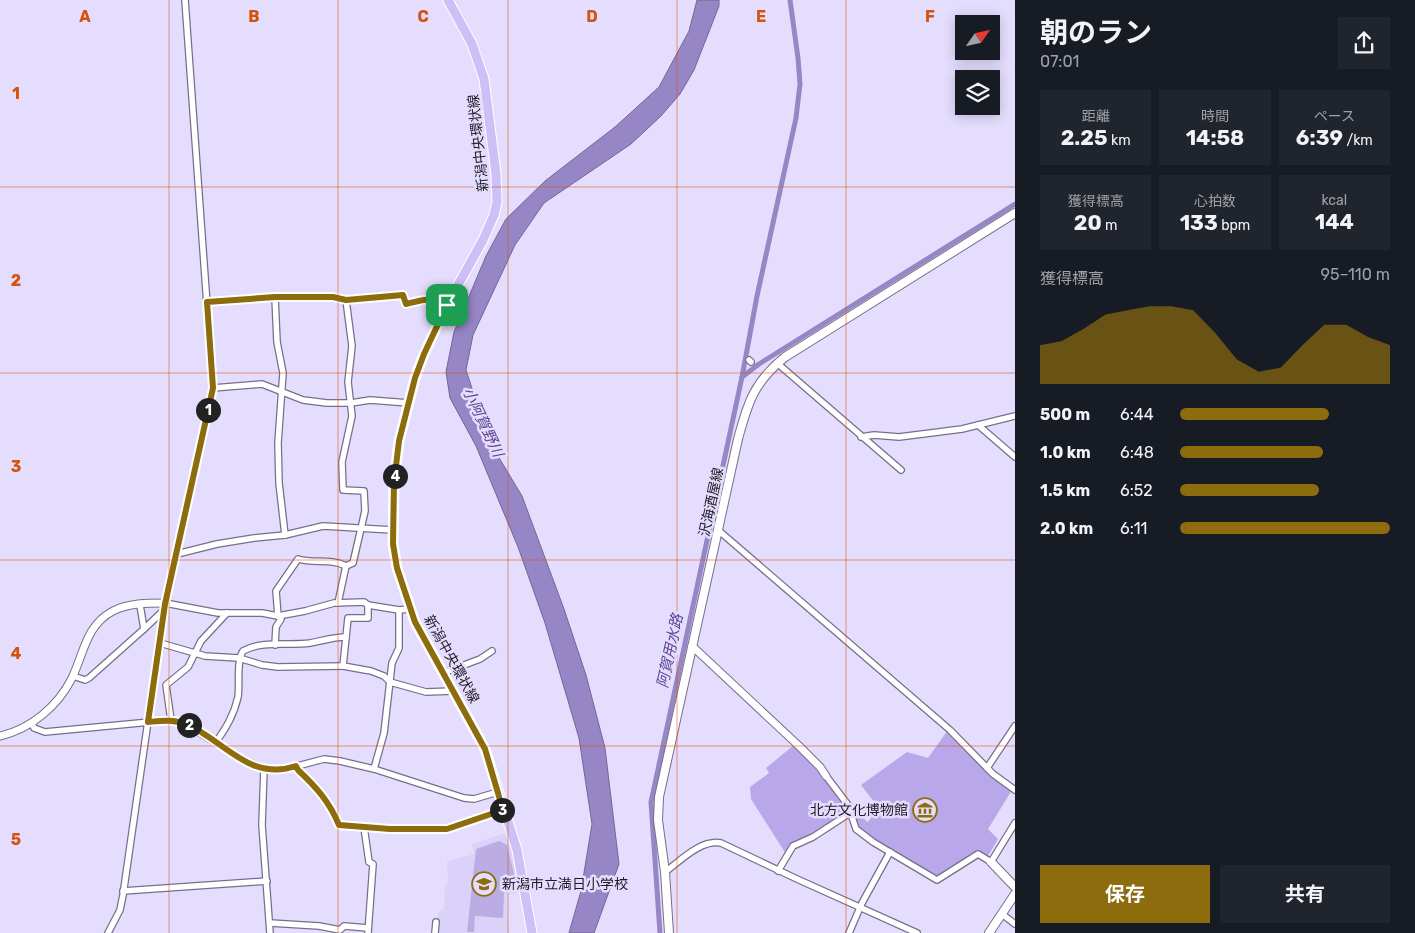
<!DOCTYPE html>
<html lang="ja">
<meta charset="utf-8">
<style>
:root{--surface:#171b24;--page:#20242c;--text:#f1f3f6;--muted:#9ea1a6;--accent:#8d6c0e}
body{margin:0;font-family:Rubik,"Noto Sans JP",sans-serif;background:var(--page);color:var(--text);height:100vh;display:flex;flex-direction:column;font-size:19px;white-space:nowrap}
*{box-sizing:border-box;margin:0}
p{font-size:16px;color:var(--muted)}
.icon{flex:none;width:28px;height:28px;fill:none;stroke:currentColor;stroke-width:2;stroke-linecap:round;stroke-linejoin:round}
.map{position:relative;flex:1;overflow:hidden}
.panel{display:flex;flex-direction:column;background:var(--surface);width:400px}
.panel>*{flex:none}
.needle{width:32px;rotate:56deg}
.buttons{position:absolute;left:955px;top:15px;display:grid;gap:10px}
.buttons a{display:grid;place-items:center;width:45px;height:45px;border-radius:0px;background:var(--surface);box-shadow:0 2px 12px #0003;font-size:25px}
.pin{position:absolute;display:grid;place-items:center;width:42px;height:42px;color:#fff;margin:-21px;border-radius:10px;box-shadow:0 2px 8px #0006}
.km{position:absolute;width:25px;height:25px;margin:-12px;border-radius:50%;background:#222;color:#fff;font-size:14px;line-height:25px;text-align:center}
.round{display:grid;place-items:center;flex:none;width:52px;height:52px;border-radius:0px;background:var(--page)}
.head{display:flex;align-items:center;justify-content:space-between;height:85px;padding:0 25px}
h1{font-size:28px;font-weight:700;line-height:38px}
.stats{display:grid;grid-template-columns:repeat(3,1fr);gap:8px;height:85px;padding:5px 25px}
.stats div{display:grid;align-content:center;border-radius:0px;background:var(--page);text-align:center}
.stats b{font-size:21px;font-weight:700}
.stats small{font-size:14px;font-weight:400}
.stats p{font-size:14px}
.chart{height:140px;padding:10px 25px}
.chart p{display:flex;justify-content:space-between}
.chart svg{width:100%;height:90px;margin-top:5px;fill:var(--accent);opacity:.7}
.primary-button{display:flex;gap:10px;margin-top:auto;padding:10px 25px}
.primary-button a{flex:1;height:58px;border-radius:0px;background:var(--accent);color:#fff;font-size:20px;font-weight:700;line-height:58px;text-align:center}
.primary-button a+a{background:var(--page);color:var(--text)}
ul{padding:0 25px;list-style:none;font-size:16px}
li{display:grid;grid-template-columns:80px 60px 1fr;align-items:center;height:38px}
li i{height:12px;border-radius:6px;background:var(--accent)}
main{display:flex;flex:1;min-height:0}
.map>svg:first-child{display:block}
.built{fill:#dbd2f9}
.green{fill:#bbade4}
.forest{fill:#b8a7e9}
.water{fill:#9786c6;stroke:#726696}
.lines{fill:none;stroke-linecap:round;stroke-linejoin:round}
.canal{stroke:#9786c6;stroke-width:5}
.minor-casing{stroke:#766f8b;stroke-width:8}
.tertiary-casing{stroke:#766f8b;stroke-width:9}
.secondary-casing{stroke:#766f8b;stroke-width:10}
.primary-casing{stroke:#fff;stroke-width:11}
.minor{stroke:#fff;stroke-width:5.5}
.tertiary{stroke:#fff;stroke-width:7}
.secondary{stroke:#fff;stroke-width:8}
.primary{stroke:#cebff7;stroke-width:9}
.route-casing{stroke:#fff;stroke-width:10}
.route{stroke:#8d6c0e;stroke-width:6}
.grid{fill:none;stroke:#d4530e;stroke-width:1;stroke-opacity:0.55}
.labels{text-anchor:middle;stroke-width:5;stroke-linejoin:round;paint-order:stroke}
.street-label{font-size:14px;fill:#1d1a25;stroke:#e5ddfd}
.poi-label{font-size:14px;fill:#1d1a25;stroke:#e5ddfd;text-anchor:end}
.water-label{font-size:15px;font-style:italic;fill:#5d4392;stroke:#e5ddfd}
.grid-label{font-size:16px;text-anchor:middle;font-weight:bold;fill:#d4530e;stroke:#e5ddfd;stroke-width:5;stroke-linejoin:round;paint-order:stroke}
</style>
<main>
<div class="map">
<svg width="1015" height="933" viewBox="0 0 1015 933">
<rect width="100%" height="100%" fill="#e5ddfd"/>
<path class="built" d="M508,832L523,892L506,895L509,933H438V913L444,908L445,886L448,882L447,861L474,854L472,844Z"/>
<path class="green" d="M499,841L507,845L518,890L504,893L503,918L475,916L474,932H467L476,849Z"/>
<g class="forest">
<path d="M948,730L1012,790L988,829L998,839L988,856L978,851L936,877L874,839L851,821L854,811L868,822L878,807L861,785L907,752L928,758Z"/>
<path d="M794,745L830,785L846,805L847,813L793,845L786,854L751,799L750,787L769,773L766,768Z"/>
</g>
<path class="water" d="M697,0H719V6L694,70L680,94L661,116L631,144L544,203L515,245L473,335L466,370L489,441L522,496L564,609L586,675L605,748L619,864L594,933H569L581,891L592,824L579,738L545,623L518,547L476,446L450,398L446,372L454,332L486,256L506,219L545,181L615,127L659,87L689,31Z"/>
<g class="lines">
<g class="canal">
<path d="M742,377L759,364L1015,204"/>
<path d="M660,933L651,802L742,377L757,296L796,118L800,84L798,58L790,0"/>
</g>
<g class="minor-casing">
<g id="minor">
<path d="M275,297L277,342L283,373L278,443L279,483L285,535"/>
<path d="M346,300L352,346L348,382L352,416L342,462L343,490L364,491L365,511L353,563L346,566"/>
<path d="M207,302L275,297H333L346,300L403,295L406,304C424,300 430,296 447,305"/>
<path d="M749,360L751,362"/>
<path d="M777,363L901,470"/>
<path d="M213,388L262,384L303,400L327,403H351L370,400L409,403"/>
<path d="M978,425L1015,457"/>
<path d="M861,437L874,435L899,437L962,429L1015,416"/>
<path d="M718,530L950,730L993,774L1015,790"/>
<path d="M177,554L217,544L254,538L285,535L323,526L393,530"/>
<path d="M165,603L218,613H262L278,616L305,611L334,603L364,602L368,605L399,610L409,609"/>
<path d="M338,603L346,566"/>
<path d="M368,605V618H348L343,666L371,671L384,676L390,682L426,692L453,691"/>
<path d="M278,616L276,591L298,559C314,564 331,558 346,566"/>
<path d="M144,629L164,610"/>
<path d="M160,643L205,656L239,658L262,665L278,667L343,666"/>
<path d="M275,645L276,627L281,619L280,616"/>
<path d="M443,673L480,659L492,651"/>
<path d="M73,676L85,680L89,678L144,629L140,605"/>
<path d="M171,720L166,685L188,667L201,641L227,613"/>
<path d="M32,723L34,728L45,732L171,720L186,724L240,758L264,769H286L324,759L340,761L374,769L464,798L474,799L498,792"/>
<path d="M216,742C226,728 234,715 238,697C240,684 236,661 243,651C263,640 289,646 310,643C322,641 333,637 346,637"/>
<path d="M296,766L298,770C316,788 329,800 339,825L390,829H447L503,810"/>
<path d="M987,768L1015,726"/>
<path d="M264,769L262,825L270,933"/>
<path d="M374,769L384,733L392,663L399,648V610"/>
<path d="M826,776L848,805L856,829L873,842L937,880L978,854L991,862L1015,823"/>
<path d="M364,827L369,862L373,864L368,933"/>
<path d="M778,871L793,846L813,837L850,813"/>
<path d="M665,872C680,861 701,839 721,843L797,879L917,933"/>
<path d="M123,891L267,881"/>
<path d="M1002,914L1015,924"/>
<path d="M270,923L319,926L340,930L344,926L368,928"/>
<path d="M108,933L120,910L123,895L165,603L213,388L185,0"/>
<path d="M435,933L436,922"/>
<path d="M849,933L862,903L890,852"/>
</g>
</g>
<g class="tertiary-casing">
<g id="tertiary">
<path d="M692,646L799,746L820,767L826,776"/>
<path d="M0,736C31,729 58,706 72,678C84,653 86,625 113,611C128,603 148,603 165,603"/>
</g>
</g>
<g class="secondary-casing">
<g id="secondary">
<path d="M991,862L1015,887"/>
<path d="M669,933L665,872L658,820L659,797L738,439C748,402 754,382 785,357L1015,213"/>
<path d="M989,933L1015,894"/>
</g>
</g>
<g class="primary-casing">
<path id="primary" d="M448,0L472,44L484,79L496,174L497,202L494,215L483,240L447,305L424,354L415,378L399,441L394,482L393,544L397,568L415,622L485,749L517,850L532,933"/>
</g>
<use href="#minor" class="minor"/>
<use href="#tertiary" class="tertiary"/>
<use href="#secondary" class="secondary"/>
<use href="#primary" class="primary"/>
</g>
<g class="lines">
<g class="route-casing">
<path id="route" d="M403,295L406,304C424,300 430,296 447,305L424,354L415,378L399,441L394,482L393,544L397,568L415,622L485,749L503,810L447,829H390L339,825C329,801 316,787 298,770L296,766C249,782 224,740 186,724C173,719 160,721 148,722L165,604L213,388L207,302L275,297H333L346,300Z"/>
</g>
<use href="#route" class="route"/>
</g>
<path class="grid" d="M169,0V933M338,0V933M508,0V933M677,0V933M846,0V933M0,187H1015M0,373H1015M0,560H1015M0,746H1015"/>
<defs>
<g id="museum-ring" transform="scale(1.25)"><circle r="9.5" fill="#e5ddfd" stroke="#8d6c0e" stroke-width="1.5"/><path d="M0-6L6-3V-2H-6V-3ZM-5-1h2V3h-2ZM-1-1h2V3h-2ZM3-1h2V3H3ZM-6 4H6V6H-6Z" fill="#8d6c0e"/></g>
<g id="school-ring" transform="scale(1.25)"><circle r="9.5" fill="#e5ddfd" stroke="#8d6c0e" stroke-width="1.5"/><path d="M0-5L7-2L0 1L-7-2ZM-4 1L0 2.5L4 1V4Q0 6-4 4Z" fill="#8d6c0e"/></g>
</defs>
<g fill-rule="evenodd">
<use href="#museum-ring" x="925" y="810"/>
<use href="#school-ring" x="484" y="884"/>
</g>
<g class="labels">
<g class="street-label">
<text transform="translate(478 143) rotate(-96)" y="5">新潟中央環状線</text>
<text transform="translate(711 502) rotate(-78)" y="5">沢海酒屋線</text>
<text transform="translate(452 659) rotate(61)" y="5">新潟中央環状線</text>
</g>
<g class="poi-label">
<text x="908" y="815">北方文化博物館</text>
<text x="502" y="889" text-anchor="start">新潟市立満日小学校</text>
</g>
<g class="water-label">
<text transform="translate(483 422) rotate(65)" y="5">小阿賀野川</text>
<text transform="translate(670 651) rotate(-78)" y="5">阿賀用水路</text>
</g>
</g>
<g class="grid-label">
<text x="85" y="22">A</text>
<text x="254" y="22">B</text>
<text x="423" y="22">C</text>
<text x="592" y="22">D</text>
<text x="761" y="22">E</text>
<text x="930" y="22">F</text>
<text x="16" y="99">1</text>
<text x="16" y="286">2</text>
<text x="16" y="472">3</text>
<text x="16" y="659">4</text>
<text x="16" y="845">5</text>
</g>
</svg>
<div class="buttons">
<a><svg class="needle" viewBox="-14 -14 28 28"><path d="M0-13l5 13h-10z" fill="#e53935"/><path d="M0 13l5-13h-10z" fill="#9ea1a6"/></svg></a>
<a><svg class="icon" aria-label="layers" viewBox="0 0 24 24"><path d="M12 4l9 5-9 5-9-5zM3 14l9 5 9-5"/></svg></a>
</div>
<div class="pin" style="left:447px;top:305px;background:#1e9e55"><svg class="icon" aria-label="arrive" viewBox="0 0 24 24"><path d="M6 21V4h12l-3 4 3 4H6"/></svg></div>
<b class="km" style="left:208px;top:410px">1</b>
<b class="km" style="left:189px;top:725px">2</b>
<b class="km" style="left:502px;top:810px">3</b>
<b class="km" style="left:395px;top:476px">4</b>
</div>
<section class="panel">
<div class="head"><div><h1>朝のラン</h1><p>07:01</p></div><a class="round"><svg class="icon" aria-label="share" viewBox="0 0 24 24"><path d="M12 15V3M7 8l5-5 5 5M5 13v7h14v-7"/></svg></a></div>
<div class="stats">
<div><p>距離</p><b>2.25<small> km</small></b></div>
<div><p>時間</p><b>14:58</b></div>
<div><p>ペース</p><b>6:39<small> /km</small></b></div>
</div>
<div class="stats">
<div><p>獲得標高</p><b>20<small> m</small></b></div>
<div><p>心拍数</p><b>133<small> bpm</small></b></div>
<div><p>kcal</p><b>144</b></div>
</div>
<div class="chart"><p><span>獲得標高</span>95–110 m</p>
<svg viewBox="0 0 160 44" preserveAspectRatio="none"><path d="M0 44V25L10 23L20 17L30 10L40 8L50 6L60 6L70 8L80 19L90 32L100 38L110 36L120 25L130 15L140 15L150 21L160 25V44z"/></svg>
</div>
<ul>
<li><b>500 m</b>6:44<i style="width:71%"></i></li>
<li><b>1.0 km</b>6:48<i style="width:68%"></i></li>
<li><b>1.5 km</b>6:52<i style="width:66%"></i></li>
<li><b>2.0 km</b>6:11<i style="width:100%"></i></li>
</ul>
<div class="primary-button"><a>保存</a><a>共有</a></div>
</section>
</main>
